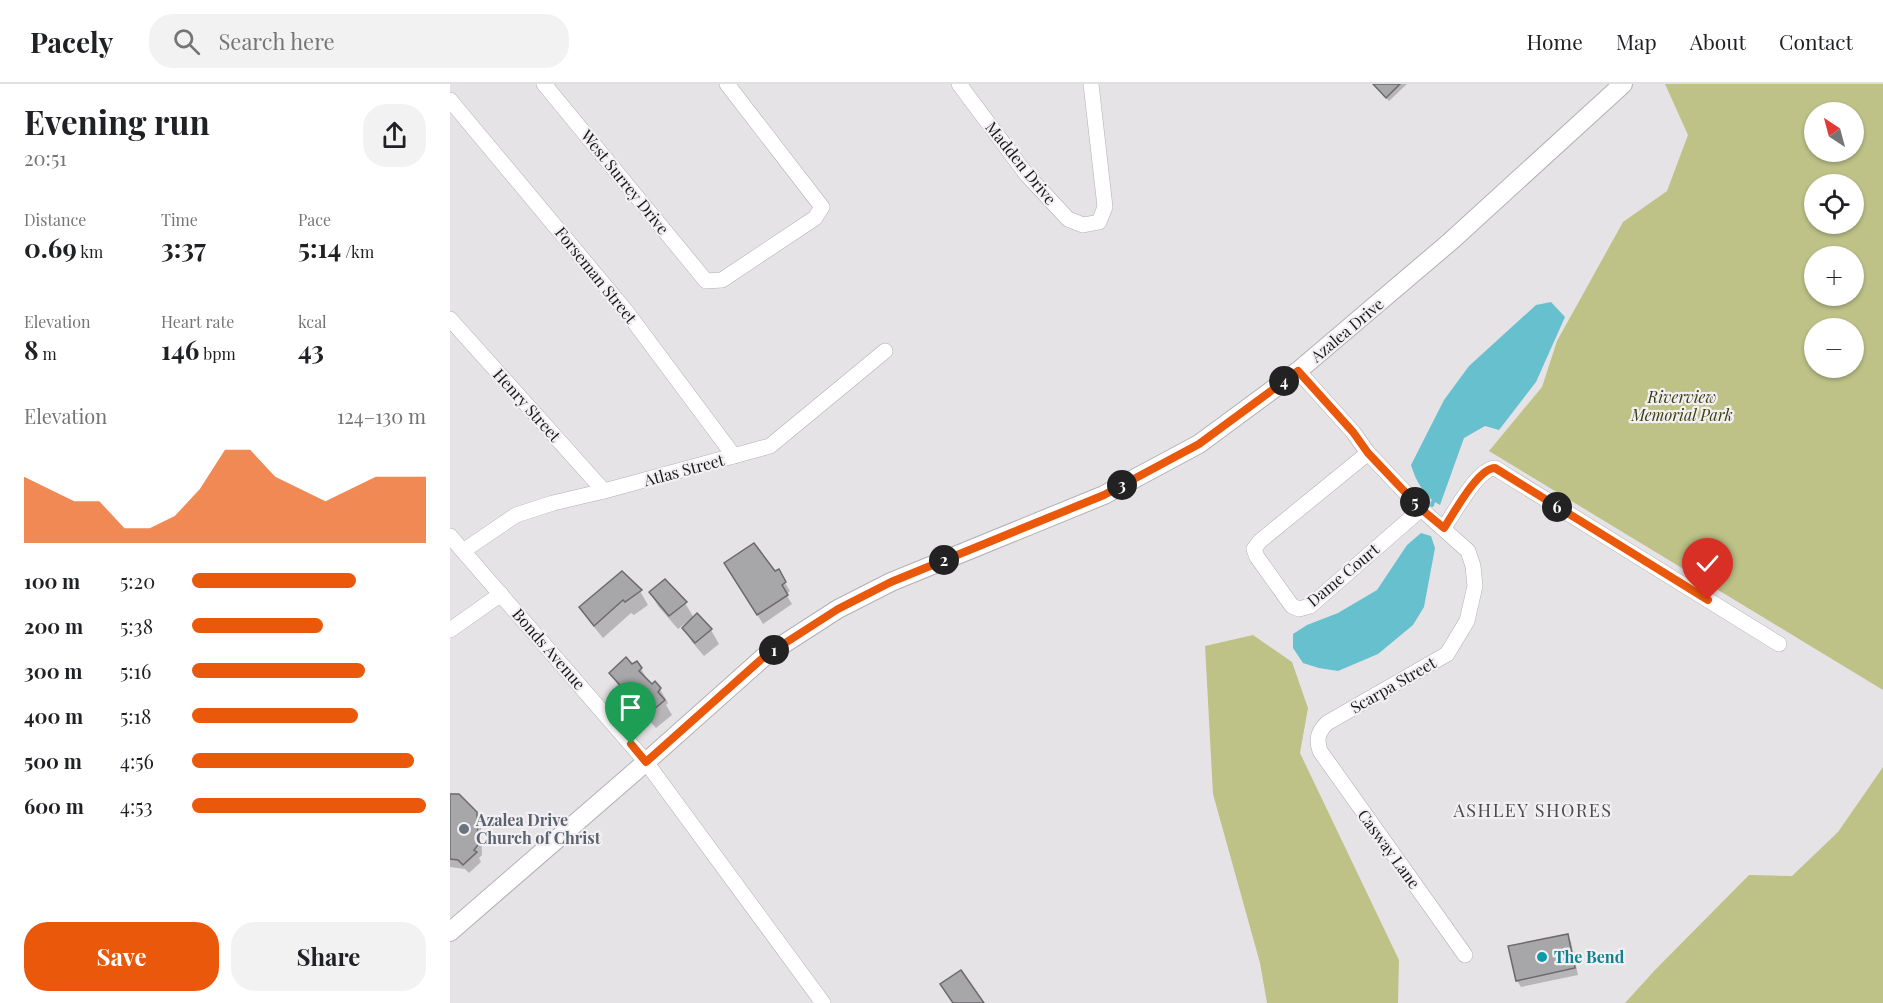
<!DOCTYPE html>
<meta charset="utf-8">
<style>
:root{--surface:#fff;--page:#f2f2f2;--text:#202124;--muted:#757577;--line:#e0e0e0;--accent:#ea580c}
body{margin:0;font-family:"Playfair Display",serif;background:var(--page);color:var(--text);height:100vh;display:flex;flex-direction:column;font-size:22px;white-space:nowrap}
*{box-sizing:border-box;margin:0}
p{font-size:20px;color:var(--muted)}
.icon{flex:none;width:33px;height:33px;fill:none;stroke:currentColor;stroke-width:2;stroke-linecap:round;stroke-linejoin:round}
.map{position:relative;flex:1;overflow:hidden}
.sheet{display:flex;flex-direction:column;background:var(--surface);width:450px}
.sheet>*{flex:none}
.needle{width:39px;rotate:324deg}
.tools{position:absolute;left:1354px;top:18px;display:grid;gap:12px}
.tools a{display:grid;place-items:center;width:60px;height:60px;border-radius:50%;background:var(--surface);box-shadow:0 2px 4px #0004;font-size:30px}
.pin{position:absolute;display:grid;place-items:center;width:51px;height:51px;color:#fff;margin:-62px -26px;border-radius:50% 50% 50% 0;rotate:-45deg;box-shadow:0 0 6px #0007}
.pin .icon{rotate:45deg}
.km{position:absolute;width:30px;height:30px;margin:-15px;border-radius:50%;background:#222;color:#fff;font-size:16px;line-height:30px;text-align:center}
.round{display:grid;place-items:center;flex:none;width:63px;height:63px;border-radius:24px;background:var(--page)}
.head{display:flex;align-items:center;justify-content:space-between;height:102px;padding:0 24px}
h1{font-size:33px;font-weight:700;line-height:45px}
.stats{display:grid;grid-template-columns:repeat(3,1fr);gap:9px;height:102px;padding:6px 24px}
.stats div{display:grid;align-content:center}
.stats b{font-size:26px;font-weight:700}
.stats small{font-size:16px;font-weight:400}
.stats p{font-size:16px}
.chart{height:168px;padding:12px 24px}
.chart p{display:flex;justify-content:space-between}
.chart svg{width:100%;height:108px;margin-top:6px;fill:var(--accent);opacity:.7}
.primary-button{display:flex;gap:12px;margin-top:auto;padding:12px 24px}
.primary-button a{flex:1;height:69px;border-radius:24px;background:var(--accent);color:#fff;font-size:24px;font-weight:700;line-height:69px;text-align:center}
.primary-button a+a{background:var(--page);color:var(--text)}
ul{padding:0 24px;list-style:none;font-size:20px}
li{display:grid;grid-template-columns:96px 72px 1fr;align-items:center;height:45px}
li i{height:15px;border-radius:8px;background:var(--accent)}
header{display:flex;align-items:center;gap:36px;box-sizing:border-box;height:84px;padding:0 30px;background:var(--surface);border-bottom:2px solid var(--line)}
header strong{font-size:28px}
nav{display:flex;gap:33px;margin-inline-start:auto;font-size:21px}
.search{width:420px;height:54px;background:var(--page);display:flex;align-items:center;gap:15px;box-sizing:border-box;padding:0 21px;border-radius:24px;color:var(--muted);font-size:22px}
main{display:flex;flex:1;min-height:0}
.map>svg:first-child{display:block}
.green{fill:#bec287;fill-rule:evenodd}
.water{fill:#67c0ce}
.shadow{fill:#0003}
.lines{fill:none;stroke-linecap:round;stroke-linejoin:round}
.stream{stroke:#67c0ce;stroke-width:4}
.building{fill:#a7a6a9;stroke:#6c6a6d;stroke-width:1.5}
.minor-casing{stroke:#b2b0b3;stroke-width:16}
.tertiary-casing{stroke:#b2b0b3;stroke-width:20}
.minor{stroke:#fff;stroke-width:15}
.tertiary{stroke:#fff;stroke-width:18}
.route-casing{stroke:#fff;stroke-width:12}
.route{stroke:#ea580c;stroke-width:8}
.worship-dot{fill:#6b7280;stroke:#f3f0f4;stroke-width:2}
.culture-dot{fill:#0f9aa8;stroke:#f3f0f4;stroke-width:2}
.labels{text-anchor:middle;stroke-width:4.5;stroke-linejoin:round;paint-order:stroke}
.street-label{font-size:16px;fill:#181718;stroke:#f3f0f4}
.park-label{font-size:16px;font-style:italic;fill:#3b3c08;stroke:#f3f0f4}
.worship-label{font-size:16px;font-weight:bold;fill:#5b616d;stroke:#f3f0f4;text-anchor:start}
.culture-label{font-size:16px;font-weight:bold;fill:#0d838f;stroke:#f3f0f4;text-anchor:start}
.neighbourhood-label{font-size:18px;letter-spacing:1.5px;fill:#4c4a4c;stroke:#f3f0f4}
</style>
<header>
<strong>Pacely</strong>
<div class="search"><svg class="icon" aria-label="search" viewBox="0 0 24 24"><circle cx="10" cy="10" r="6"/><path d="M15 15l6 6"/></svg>Search here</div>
<nav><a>Home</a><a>Map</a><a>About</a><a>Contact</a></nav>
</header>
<main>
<section class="sheet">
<div class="head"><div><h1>Evening run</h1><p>20:51</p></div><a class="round"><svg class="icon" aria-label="share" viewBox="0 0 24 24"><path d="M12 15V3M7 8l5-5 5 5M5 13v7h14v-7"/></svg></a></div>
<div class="stats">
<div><p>Distance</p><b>0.69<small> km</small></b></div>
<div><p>Time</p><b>3:37</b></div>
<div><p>Pace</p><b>5:14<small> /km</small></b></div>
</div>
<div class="stats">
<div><p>Elevation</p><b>8<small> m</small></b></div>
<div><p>Heart rate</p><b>146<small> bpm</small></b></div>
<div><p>kcal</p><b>43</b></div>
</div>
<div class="chart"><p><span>Elevation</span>124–130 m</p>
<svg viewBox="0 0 160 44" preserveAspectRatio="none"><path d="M0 44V17L10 22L20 27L30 27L40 38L50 38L60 33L70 22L80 6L90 6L100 17L110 22L120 27L130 22L140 17L150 17L160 17V44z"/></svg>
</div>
<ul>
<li><b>100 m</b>5:20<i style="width:70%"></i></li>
<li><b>200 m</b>5:38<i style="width:56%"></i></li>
<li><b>300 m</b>5:16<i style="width:74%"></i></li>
<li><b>400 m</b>5:18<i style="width:71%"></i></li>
<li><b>500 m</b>4:56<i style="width:95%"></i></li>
<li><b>600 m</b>4:53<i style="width:100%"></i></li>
</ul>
<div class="primary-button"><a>Save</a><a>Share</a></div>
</section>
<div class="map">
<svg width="1433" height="919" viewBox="0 0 1433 919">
<rect width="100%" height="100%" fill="#e6e3e7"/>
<g class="green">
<path d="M1215,0H1433V606L1039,367L1092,303L1107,257L1173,138L1217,107L1238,51ZM1365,28H1404V68H1365ZM1365,100H1404V140H1365ZM1365,172H1404V212H1365ZM1365,244H1404V284H1365Z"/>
<path d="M803,551L842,578L858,624L850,669L949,876L948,919H817L810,879L763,710L755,562Z"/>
<path d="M1433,683V919H1175L1205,886L1299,791L1342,792L1388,748Z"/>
</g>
<g class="water">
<path d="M1101,218L1115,233L1086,298L1049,346L1035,342L1014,354L990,421C974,413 966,397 961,381L994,316L1019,282L1086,221Z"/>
<path d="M971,449L981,452L985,464L974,523L963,541L928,570L888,587L869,584L853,579L843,564V550L857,541L888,529L927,506L957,461Z"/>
</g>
<g class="shadow">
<path d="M923,0H957L939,17Z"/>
<path d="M276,480L325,489L328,487L340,507L336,510L342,520L313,540Z"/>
<path d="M172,489L190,507L198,521L184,531L181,529L153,554L139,537L131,524Z"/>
<path d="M200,508L235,519L244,534L247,531L261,546L269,560L254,572L242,558L234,544L243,535L242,534L228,545L208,522Z"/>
<path d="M182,582L191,585L199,598L210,605L218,619L216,621L222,631L206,644L169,603L161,589Z"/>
<path d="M0,712L25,729L31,739L32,771L29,774L31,778L19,789L15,785L0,783Z"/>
<path d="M1117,851L1121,858L1128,891L1071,903L1067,897Z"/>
</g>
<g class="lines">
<path class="stream" d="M982,421L983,418"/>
</g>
<g class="building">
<path d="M923,0H950L936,14Z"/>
<path d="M304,459L325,487L329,485L336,498L332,501L338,511L307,531L274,479Z"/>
<path d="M172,487L192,506L175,518L173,516L144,542L129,523Z"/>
<path d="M215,495L237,518L219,532L199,508Z"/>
<path d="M247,529L262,545L245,559L232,544Z"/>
<path d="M176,573L182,580L187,577L192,584L189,587L202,600L205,597L211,604L208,608L215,616L197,631L159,589Z"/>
<path d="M0,710H9L27,728L28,761L24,766L27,768L13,781L8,776L0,775Z"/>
<path d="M1118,850L1125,884L1066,897L1058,862Z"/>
<path d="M511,886L534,919H503L490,900Z"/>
</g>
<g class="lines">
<g class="minor-casing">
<g id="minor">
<path d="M94,0L256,197L272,196L365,134L372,123L277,0"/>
<path d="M509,0L577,91L618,135L633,141L649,138L655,123L641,0"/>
<path d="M0,16L176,227L284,372"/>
<path d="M0,235L154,407"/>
<path d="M848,287L903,348L918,369L971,425L1018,467L1023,482L1025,502L1017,537L997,570L877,639C868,648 866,655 870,667L1015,871"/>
<path d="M918,369L810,457L804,465L807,473L842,522L849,525L860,522L971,425"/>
<path d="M994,444C1004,429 1028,384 1045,384L1329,560"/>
<path d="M0,452L196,678L373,919"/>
<path d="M13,467L66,431L103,419L154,407L320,362L435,267"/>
<path d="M0,546L51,510"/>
</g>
</g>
<g class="tertiary-casing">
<path id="tertiary" d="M0,848L196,678L315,572L388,525L441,498L654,411L749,360L848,287L1001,157L1173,0"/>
</g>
<use href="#minor" class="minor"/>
<use href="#tertiary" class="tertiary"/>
</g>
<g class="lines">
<g class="route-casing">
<path id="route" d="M181,660L196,678L315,572L388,525L441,498L654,411L749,360L848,287L903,348L918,369L971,425L994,444C1004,429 1028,384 1045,384L1258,516"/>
</g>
<use href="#route" class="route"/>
</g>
<circle class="worship-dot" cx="14" cy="745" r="6"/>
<circle class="culture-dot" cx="1092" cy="873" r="6"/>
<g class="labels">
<g class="street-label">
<text transform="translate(571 79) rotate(51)" y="6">Madden Drive</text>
<text transform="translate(175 98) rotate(51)" y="6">West Surrey Drive</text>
<text transform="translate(146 191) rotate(51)" y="6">Forseman Street</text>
<text transform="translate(897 246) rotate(-40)" y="6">Azalea Drive</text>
<text transform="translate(77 321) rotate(48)" y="6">Henry Street</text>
<text transform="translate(234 386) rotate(-15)" y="6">Atlas Street</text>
<text transform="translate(893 491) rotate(-40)" y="6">Dame Court</text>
<text transform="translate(99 565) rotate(49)" y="6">Bonds Avenue</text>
<text transform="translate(943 601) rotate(-30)" y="6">Scarpa Street</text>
<text transform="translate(939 765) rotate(54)" y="6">Casway Lane</text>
</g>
<g class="park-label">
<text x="1232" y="319">Riverview<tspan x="1232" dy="18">Memorial Park</tspan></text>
</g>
<g class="worship-label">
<text x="26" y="742">Azalea Drive<tspan x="26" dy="18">Church of Christ</tspan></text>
</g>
<g class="culture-label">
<text x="1104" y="879">The Bend</text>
</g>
<g class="neighbourhood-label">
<text x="1083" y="733">ASHLEY SHORES</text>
</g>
</g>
</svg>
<div class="tools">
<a><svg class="needle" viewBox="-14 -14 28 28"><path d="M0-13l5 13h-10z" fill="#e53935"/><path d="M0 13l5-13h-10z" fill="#757577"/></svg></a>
<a><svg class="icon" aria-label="locate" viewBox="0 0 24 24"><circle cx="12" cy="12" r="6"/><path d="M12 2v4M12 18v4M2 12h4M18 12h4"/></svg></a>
<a>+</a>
<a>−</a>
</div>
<div class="pin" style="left:181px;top:660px;background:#1e9e55"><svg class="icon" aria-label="arrive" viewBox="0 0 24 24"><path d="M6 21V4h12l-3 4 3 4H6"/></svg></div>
<div class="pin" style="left:1258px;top:516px;background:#d93025"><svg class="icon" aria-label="check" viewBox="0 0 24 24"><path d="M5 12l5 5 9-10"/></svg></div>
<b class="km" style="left:324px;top:566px">1</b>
<b class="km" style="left:494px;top:476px">2</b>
<b class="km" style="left:672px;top:401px">3</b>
<b class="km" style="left:834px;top:297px">4</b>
<b class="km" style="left:965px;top:418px">5</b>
<b class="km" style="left:1107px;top:423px">6</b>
</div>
</main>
